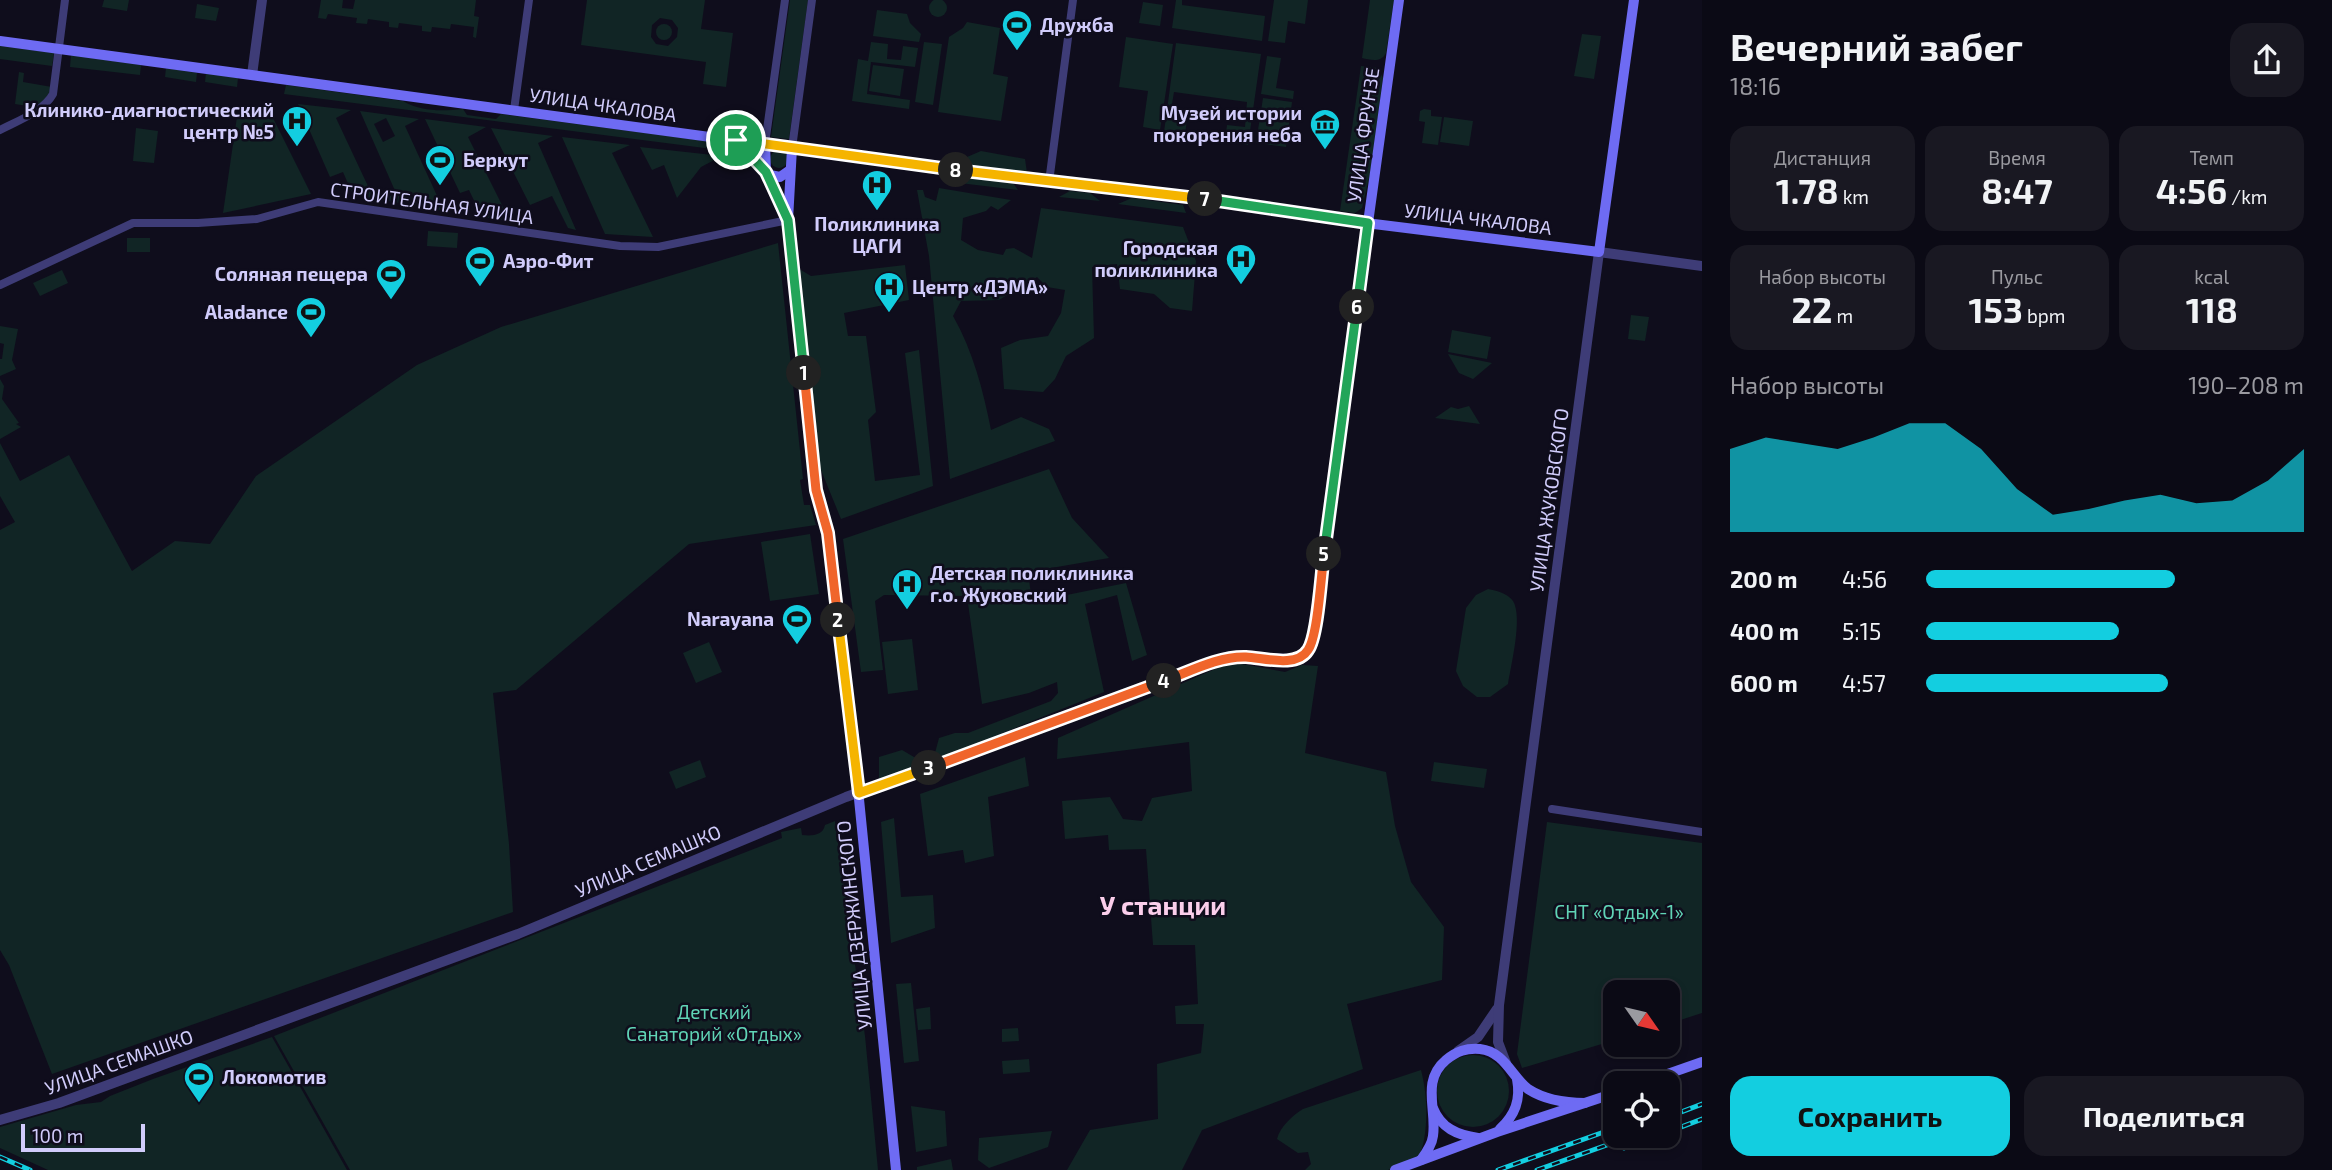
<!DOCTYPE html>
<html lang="ru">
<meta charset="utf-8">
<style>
:root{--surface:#0b0a15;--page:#191822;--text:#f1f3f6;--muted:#9a9aa0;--line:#2b2b34;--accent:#13cee0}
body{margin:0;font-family:"Exo 2",sans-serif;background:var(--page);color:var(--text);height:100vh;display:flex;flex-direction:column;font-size:26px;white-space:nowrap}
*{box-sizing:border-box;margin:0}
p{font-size:23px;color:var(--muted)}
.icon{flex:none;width:38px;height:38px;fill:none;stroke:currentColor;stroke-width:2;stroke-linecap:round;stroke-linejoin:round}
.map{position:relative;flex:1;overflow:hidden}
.drawer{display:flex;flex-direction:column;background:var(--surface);width:630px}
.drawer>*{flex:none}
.needle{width:46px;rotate:124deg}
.controls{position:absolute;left:1603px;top:980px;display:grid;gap:14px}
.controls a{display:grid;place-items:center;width:77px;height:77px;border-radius:14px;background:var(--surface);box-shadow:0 4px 10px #0003,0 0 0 2px var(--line);font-size:35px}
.scale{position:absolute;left:21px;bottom:18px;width:124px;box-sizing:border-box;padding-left:7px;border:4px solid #d1ccfb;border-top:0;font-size:19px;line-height:24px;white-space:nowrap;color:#d1ccfb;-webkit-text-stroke:5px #0f0d1c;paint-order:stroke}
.pin{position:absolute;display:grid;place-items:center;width:60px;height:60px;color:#fff;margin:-30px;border:4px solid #fff;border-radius:50%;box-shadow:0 2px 7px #0007}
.km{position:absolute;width:35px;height:35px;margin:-18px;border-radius:50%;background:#222;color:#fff;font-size:19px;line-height:35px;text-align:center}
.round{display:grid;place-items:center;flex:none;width:74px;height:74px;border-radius:21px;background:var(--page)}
.head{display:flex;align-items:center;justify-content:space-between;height:119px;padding:0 28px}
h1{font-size:38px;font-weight:700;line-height:52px}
.stats{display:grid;grid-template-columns:repeat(3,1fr);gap:10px;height:119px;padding:7px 28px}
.stats div{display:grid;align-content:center;border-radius:18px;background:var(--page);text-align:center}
.stats b{font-size:35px;font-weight:700}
.stats small{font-size:19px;font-weight:400}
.stats p{font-size:19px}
.chart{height:196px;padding:14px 28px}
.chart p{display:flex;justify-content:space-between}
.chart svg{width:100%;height:126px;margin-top:7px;fill:var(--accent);opacity:.7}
.cta{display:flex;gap:14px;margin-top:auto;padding:14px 28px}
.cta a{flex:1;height:80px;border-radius:21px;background:var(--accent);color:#111;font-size:28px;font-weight:700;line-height:80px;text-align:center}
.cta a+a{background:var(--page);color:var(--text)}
ul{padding:0 28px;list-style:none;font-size:23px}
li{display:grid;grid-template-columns:112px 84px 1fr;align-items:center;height:52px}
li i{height:18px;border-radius:9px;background:var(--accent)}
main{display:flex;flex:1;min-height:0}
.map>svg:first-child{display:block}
.green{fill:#112525;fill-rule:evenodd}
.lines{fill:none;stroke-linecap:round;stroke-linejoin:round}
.minor{stroke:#3e3c77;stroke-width:8}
.tertiary{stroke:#3e3c77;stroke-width:10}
.secondary{stroke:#6e6bf3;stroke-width:10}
.rail-casing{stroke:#13cee0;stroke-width:5}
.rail{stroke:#0f0d1c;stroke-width:2.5;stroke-dasharray:8;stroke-linecap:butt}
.split-1-casing{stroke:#fff;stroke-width:14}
.split-2-casing{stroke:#fff;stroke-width:14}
.split-3-casing{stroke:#fff;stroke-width:14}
.split-4-casing{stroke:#fff;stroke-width:14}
.split-5-casing{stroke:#fff;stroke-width:14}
.split-6-casing{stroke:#fff;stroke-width:14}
.split-7-casing{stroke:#fff;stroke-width:14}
.split-8-casing{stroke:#fff;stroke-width:14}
.split-9-casing{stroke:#fff;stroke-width:14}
.split-1{stroke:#22a559;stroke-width:9}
.split-2{stroke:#f0652b;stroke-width:9}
.split-3{stroke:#f5b400;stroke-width:9}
.split-4{stroke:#f0652b;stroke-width:9}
.split-5{stroke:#f0652b;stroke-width:9}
.split-6{stroke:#22a559;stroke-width:9}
.split-7{stroke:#22a559;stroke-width:9}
.split-8{stroke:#f5b400;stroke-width:9}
.split-9{stroke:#f5b400;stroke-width:9}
.labels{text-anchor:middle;stroke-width:5;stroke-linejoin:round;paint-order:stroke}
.poi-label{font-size:19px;font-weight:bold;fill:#d1ccfb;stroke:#0f0d1c;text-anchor:start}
.street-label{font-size:19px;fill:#d1ccfb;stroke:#0f0d1c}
.park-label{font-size:19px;fill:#60d4b6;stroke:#0f0d1c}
.district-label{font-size:26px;font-weight:bold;fill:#fbceeb;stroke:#0f0d1c}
</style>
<main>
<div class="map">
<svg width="1702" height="1170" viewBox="0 0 1702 1170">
<rect width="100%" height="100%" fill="#0f0d1c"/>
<g class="green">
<circle cx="938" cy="8" r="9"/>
<path d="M104,0H129L127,11L102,7Z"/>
<path d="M321,0H343L342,8L353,9L355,0H476L474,16L479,17L476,38L473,37L474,27L451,24L450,29L432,27L431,32L422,31V26L399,23L398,28L389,27V22L368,19L367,24L356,23L357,18L328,14L326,19L318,18Z"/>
<path d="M587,0H705L701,29L733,33L726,87L703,84L706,62L581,45ZM660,18L672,20L678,28L677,37L668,46L656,44L651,37L652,25Z"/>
<path d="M790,0H808L789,139L771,137Z"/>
<path d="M1176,0H1182V5L1265,16L1262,41L1172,28Z"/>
<path d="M1274,0H1308L1305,24L1288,21L1285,43L1268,41Z"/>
<path d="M1370,0H1394L1386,53C1381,63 1371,60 1362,58Z"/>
<path d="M1143,2L1163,5L1160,26L1139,23Z"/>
<path d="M197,4L219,8L216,21L195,18Z"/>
<path d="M877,10L907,14L910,23L921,34L919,42L873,36Z"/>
<path d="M967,22L1000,28L993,74L1008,77L1001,121L938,112L949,37L963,28Z"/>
<circle cx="664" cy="32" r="8"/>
<path d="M1582,34L1601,36L1594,79L1574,76Z"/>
<path d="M1126,37L1173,44L1160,130L1143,127L1148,91L1119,87Z"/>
<path d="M871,42L888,44L887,59L901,60L903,46L918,48L915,67L871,62L867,94L910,100L909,109L852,101L858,59L868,61Z"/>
<path d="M924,42L942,44L933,105L915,102Z"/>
<path d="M1176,43L1261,54L1248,145L1225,141L1227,125L1245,127L1247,102L1174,92L1170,116L1187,119L1185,135L1164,132Z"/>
<path d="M0,46L54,53L52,66L0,59Z"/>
<path d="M71,55L141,65L140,75L70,67Z"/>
<path d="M1267,56L1281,58L1276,88L1294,91L1293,99L1261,94Z"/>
<path d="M873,65L904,69L900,96L869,91Z"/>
<path d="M1361,66L1378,68L1383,78L1370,174L1362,208L1355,213L1340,211Z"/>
<path d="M166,68L197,73L196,82L165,77Z"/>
<path d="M19,72L24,73L23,82L52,87C42,108 36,107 15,104Z"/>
<path d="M206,73L238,78L237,87L205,82Z"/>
<path d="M286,85L403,101C421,112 443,111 463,109L467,115L496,119L501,114L729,144L728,151L284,94Z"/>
<path d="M1263,98L1292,102L1286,147L1256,143Z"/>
<path d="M298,104L351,110L336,118L374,199L353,195L343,172L330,177Z"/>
<path d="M1424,109L1431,110V116L1442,117L1438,145L1422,143L1425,122L1419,121L1420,111Z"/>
<path d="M238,110L271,114L311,194L223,213Z"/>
<path d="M360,111L419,119L405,126L444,211L383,200L396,193ZM386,118L395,136L383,142L374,124Z"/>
<path d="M1444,117L1473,121L1469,146L1440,142Z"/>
<path d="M425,119L486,127L468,137L510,221L482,217L469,190L460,193Z"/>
<path d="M136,128L158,131L154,163L133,161Z"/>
<path d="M491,128L553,136L538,143L576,230L568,228L552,196L530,205Z"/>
<path d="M562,137L630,145L612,153L653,237L605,234Z"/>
<path d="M640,147L722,156L701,167L677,198L664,165L652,170Z"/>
<circle cx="779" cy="159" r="9"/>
<path d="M981,151L1025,159L1027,173L971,165L967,157Z"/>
<path d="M961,176L1013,183L1018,190L951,182L956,177Z"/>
<path d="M939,188L1011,200L998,210L991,206L986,211L963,218L961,240L978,250L1003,255L1006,249L1014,248L1032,258L1041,208L1183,227L1196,261L1192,311L1170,308L1154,294L1120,289L1117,264L1092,267L1094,338L1066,356L1055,379L1043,392L1004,389L1001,348L1020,340L1048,336L1061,313L1065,290L1047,287L1037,277L999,300L961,301L953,316C973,351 983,390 991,430L1021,417L1049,429L1055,441L950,479L929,256L917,190H923L925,197L936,201Z"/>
<path d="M1070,191L1090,193L1100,201L1059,197Z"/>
<path d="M1132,198L1183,205L1186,213L1118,204Z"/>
<path d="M428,231L458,233L457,248L427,246Z"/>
<rect x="127" y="238" width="23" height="14"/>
<path d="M778,243L803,479L800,480L804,505H810L816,525L689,544L516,690L493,693L509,844L513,912L52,1074L9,965L0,950V530L15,522L0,496V443L20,481L69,455L132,571L175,541L210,544L256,476L417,365L501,327Z"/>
<path d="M905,265L909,300L844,313L848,336H866L876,412L868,420L875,481L920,475L905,353L919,350L933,486L841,519L819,465L796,267L811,276Z"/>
<path d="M62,270L68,283L40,296L33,283Z"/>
<path d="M1631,315L1649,317L1645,341L1628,339Z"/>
<path d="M0,326L18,329L12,360L16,369L0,376V359H2L4,344L0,343Z"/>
<path d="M1452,330L1491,337L1487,359L1448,352Z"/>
<path d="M1448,354L1492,363L1473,379L1459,373Z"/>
<path d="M0,379L4,386L2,399L19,423L16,424L21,427L0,439Z"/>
<path d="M1469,406L1480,424L1435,418L1451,407L1458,409Z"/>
<path d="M1049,469L1072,518L1109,558L1028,572L1032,602L1126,583L1147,655L1132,661L1117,595L1085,604L1104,692L879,783V757L902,750L919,760L935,753L939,738L955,733H968L1051,701L1058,693L1057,682L1029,693L982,704L967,596L884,595L875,601L883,670L861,672L843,539Z"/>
<path d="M810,534L819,594L770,601L761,542Z"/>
<path d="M1488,589C1497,591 1507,593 1513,601C1523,617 1511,665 1508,684L1490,697H1477L1463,686L1456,671L1466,608L1476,595Z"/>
<path d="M912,639L918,690L888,694L882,642Z"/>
<path d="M709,642L722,672L696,683L683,653Z"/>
<path d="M1231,662L1285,672L1302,665L1318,666L1305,753L1386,772L1395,826L1411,882L1444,927L1442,980L1347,1004L1363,1069L1202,1130L1182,1170H1067L1090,1130L1158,1119L1157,1064L1201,1053L1204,1024H1176L1175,1006L1198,1004L1195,945H1153L1146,849L1109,850L1108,835L1065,839L1062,801L1110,797L1123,819L1142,821L1152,798L1192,791L1189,742L1057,759L1058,738Z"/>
<path d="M1025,757L1029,786L988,797L994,856L965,863L963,850L928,856L920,794Z"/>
<path d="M700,760L706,777L676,789L669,772Z"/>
<path d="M1434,762L1487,769L1484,788L1431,781Z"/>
<path d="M894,818L901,897L933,895L935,928L891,943L881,822Z"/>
<path d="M835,821L865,1036L878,1170H350L274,1036L782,838L781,832L801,828L802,835C811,836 823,836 825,825Z"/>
<path d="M1547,822L1702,843V1013L1668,1024V992H1615V1040L1522,1068L1517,1054Z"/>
<path d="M911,983L919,1061L904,1063L896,984Z"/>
<path d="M930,1007L931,1029L918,1030L916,1009Z"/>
<path d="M1018,1028L1019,1041L1002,1042V1029Z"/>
<path d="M272,1037L347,1170H48L0,1148V1127L76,1105L101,1102L110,1096L153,1079Z"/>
<circle cx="1473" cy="1091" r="36"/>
<path d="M1029,1059L1030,1072L1003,1074L1002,1061Z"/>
<path d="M1421,1070C1428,1097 1429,1132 1419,1158L1388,1170H1305L1311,1164L1308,1152L1298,1153L1277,1139C1280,1127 1293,1115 1303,1109Z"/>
<path d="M911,1106L945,1111L947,1146L916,1152Z"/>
<path d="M1052,1131L1048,1147L989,1168L978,1160L979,1138Z"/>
<path d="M951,1159L953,1170H917V1167Z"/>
</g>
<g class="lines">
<g class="minor">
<path d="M514,110L529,0"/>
<path d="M0,130C17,121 43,112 53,94L65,0"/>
<path d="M765,144L785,0"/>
<path d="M792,148L812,0"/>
<path d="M1049,182L1073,0"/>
<path d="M0,285L133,223H198L257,219L318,202L620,246L658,247L788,220"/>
<path d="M1552,809L1702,832"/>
</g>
<g class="tertiary">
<path d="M252,75L262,0"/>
<path d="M1458,1051L1478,1037L1497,1009"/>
<path d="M1506,1063L1498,1042L1499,1005L1599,252L1702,266"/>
<path d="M0,1120L59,1103L518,934L846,797L1222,660L1235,657L1296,659L1303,656L1312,641L1368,223"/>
</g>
<g class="secondary">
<path d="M0,41L917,165L1197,198L1358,222L1599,252L1634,0"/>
<path d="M736,141L770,175L780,177L790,170"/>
<path d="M765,144L766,172L786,217"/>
<path d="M792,148L788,220L816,490L828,533L856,769L896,1170"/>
<path d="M1368,223L1399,0"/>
<path d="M1642,1083L1702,1062"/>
<path d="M1433,1108C1441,1128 1457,1135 1478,1138"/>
<path d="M1500,1129C1515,1115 1521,1100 1517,1079"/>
<path d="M1421,1160C1426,1153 1432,1145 1433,1136C1437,1109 1421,1081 1446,1060C1457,1051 1466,1048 1480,1049C1505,1052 1511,1076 1528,1089C1545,1100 1565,1103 1585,1103"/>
<path d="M1395,1170L1497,1132L1615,1093"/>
</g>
<g class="rail-casing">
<g id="rail">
<path d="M1668,1117L1702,1104"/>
<path d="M1668,1132L1702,1119"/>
<path d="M1624,1148L1657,1136"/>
<path d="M0,1157L30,1170"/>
<path d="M1498,1170L1615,1128"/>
<path d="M1537,1170L1632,1136"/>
</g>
</g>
<use href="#rail" class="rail"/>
</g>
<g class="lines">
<g class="split-1-casing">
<path id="split-1" d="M736,140L766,172L788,220L804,373"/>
</g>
<g class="split-2-casing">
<path id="split-2" d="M804,373L816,490L828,533L838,620"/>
</g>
<g class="split-3-casing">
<path id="split-3" d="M838,620L859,793L929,768"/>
</g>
<g class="split-4-casing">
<path id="split-4" d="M929,768L1164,681"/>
</g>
<g class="split-5-casing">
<path id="split-5" d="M1164,681C1189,672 1218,656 1246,657C1264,658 1297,668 1308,650C1318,636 1321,575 1324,554"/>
</g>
<g class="split-6-casing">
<path id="split-6" d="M1324,554L1357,307"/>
</g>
<g class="split-7-casing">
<path id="split-7" d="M1205,199L1368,223L1357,307"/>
</g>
<g class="split-8-casing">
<path id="split-8" d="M956,170L1205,199"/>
</g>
<g class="split-9-casing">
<path id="split-9" d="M736,140L956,170"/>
</g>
<use href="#split-1" class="split-1"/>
<use href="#split-2" class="split-2"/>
<use href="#split-3" class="split-3"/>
<use href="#split-4" class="split-4"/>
<use href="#split-5" class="split-5"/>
<use href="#split-6" class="split-6"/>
<use href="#split-7" class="split-7"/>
<use href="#split-8" class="split-8"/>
<use href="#split-9" class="split-9"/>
</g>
<defs>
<g id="stadium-pin" transform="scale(1.575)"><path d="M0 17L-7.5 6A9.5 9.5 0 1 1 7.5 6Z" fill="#13cee0" stroke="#0f0d1c"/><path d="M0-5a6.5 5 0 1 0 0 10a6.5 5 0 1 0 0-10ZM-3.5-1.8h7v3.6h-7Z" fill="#111"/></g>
<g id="hospital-pin" transform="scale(1.575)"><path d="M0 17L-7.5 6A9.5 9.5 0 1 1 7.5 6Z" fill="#13cee0" stroke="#0f0d1c"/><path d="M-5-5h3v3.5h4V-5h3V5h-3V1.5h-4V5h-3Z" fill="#111"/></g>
<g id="museum-pin" transform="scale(1.575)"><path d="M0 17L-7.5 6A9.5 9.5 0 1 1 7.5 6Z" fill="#13cee0" stroke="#0f0d1c"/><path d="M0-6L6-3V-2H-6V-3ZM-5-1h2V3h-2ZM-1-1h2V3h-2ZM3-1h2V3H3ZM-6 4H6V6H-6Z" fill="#111"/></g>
</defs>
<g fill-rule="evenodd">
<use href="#stadium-pin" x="1017" y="25"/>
<use href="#hospital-pin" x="297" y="121"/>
<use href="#museum-pin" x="1325" y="124"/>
<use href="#stadium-pin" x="440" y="160"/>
<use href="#hospital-pin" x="877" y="185"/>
<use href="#hospital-pin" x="1241" y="259"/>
<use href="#stadium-pin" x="480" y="261"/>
<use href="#stadium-pin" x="391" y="274"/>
<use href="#hospital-pin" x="889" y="287"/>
<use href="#stadium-pin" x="311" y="312"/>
<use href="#hospital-pin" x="907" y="584"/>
<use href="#stadium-pin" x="797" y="619"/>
<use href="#stadium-pin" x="199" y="1077"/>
</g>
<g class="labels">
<g class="poi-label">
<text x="1040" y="32">Дружба</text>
<text x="274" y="117" text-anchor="end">Клинико-диагностический<tspan x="274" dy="22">центр №5</tspan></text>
<text x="1302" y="120" text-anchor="end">Музей истории<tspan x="1302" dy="22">покорения неба</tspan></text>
<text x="463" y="167">Беркут</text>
<text x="877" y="231" text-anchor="middle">Поликлиника<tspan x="877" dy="22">ЦАГИ</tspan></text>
<text x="1218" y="255" text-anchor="end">Городская<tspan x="1218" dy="22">поликлиника</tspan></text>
<text x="503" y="268">Аэро-Фит</text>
<text x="368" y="281" text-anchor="end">Соляная пещера</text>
<text x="912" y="294">Центр «ДЭМА»</text>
<text x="288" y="319" text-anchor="end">Aladance</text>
<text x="930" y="580">Детская поликлиника<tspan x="930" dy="22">г.о. Жуковский</tspan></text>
<text x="774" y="626" text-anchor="end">Narayana</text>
<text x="222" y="1084">Локомотив</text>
</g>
<g class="street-label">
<text transform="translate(603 105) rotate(8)" y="7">УЛИЦА ЧКАЛОВА</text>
<text transform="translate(1363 135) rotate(-82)" y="7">УЛИЦА ФРУНЗЕ</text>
<text transform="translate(432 203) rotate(8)" y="7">СТРОИТЕЛЬНАЯ УЛИЦА</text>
<text transform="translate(1478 219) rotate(7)" y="7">УЛИЦА ЧКАЛОВА</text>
<text transform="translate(1549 500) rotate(-82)" y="7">УЛИЦА ЖУКОВСКОГО</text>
<text transform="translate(648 861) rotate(-23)" y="7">УЛИЦА СЕМАШКО</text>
<text transform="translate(854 925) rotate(-96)" y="7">УЛИЦА ДЗЕРЖИНСКОГО</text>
<text transform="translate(119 1062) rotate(-20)" y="7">УЛИЦА СЕМАШКО</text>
</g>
<g class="park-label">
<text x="1619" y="919">СНТ «Отдых-1»</text>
<text x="714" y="1019">Детский<tspan x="714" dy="22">Санаторий «Отдых»</tspan></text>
</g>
<g class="district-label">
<text x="1163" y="915">У станции</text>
</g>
</g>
</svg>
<div class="controls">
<a><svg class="needle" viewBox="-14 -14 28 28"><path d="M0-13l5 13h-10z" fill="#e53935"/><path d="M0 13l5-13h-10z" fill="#9a9aa0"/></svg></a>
<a><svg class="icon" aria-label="locate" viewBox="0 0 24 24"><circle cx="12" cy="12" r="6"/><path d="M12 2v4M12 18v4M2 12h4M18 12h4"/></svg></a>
</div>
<div class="scale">100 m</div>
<div class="pin" style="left:736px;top:140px;background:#1e9e55"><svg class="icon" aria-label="arrive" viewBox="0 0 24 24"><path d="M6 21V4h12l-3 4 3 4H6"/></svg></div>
<b class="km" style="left:804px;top:373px">1</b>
<b class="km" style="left:838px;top:620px">2</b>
<b class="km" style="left:929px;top:768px">3</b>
<b class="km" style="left:1164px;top:681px">4</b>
<b class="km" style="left:1324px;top:554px">5</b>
<b class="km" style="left:1357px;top:307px">6</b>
<b class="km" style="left:1205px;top:199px">7</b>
<b class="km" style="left:956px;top:170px">8</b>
</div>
<section class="drawer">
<div class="head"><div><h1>Вечерний забег</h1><p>18:16</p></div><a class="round"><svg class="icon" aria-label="share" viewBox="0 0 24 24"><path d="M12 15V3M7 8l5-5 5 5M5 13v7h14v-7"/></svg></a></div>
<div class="stats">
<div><p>Дистанция</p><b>1.78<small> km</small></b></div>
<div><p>Время</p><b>8:47</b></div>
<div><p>Темп</p><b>4:56<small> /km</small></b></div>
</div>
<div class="stats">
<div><p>Набор высоты</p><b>22<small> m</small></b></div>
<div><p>Пульс</p><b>153<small> bpm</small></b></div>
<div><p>kcal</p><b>118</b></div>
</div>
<div class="chart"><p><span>Набор высоты</span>190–208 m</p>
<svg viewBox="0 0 160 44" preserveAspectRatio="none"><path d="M0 44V15L10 11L20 13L30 15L40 11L50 6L60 6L70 15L80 29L90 38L100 36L110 33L120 31L130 34L140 33L150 26L160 15V44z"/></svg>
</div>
<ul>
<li><b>200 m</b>4:56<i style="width:66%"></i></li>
<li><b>400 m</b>5:15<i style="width:51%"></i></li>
<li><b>600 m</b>4:57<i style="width:64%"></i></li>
</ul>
<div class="cta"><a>Сохранить</a><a>Поделиться</a></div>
</section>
</main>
